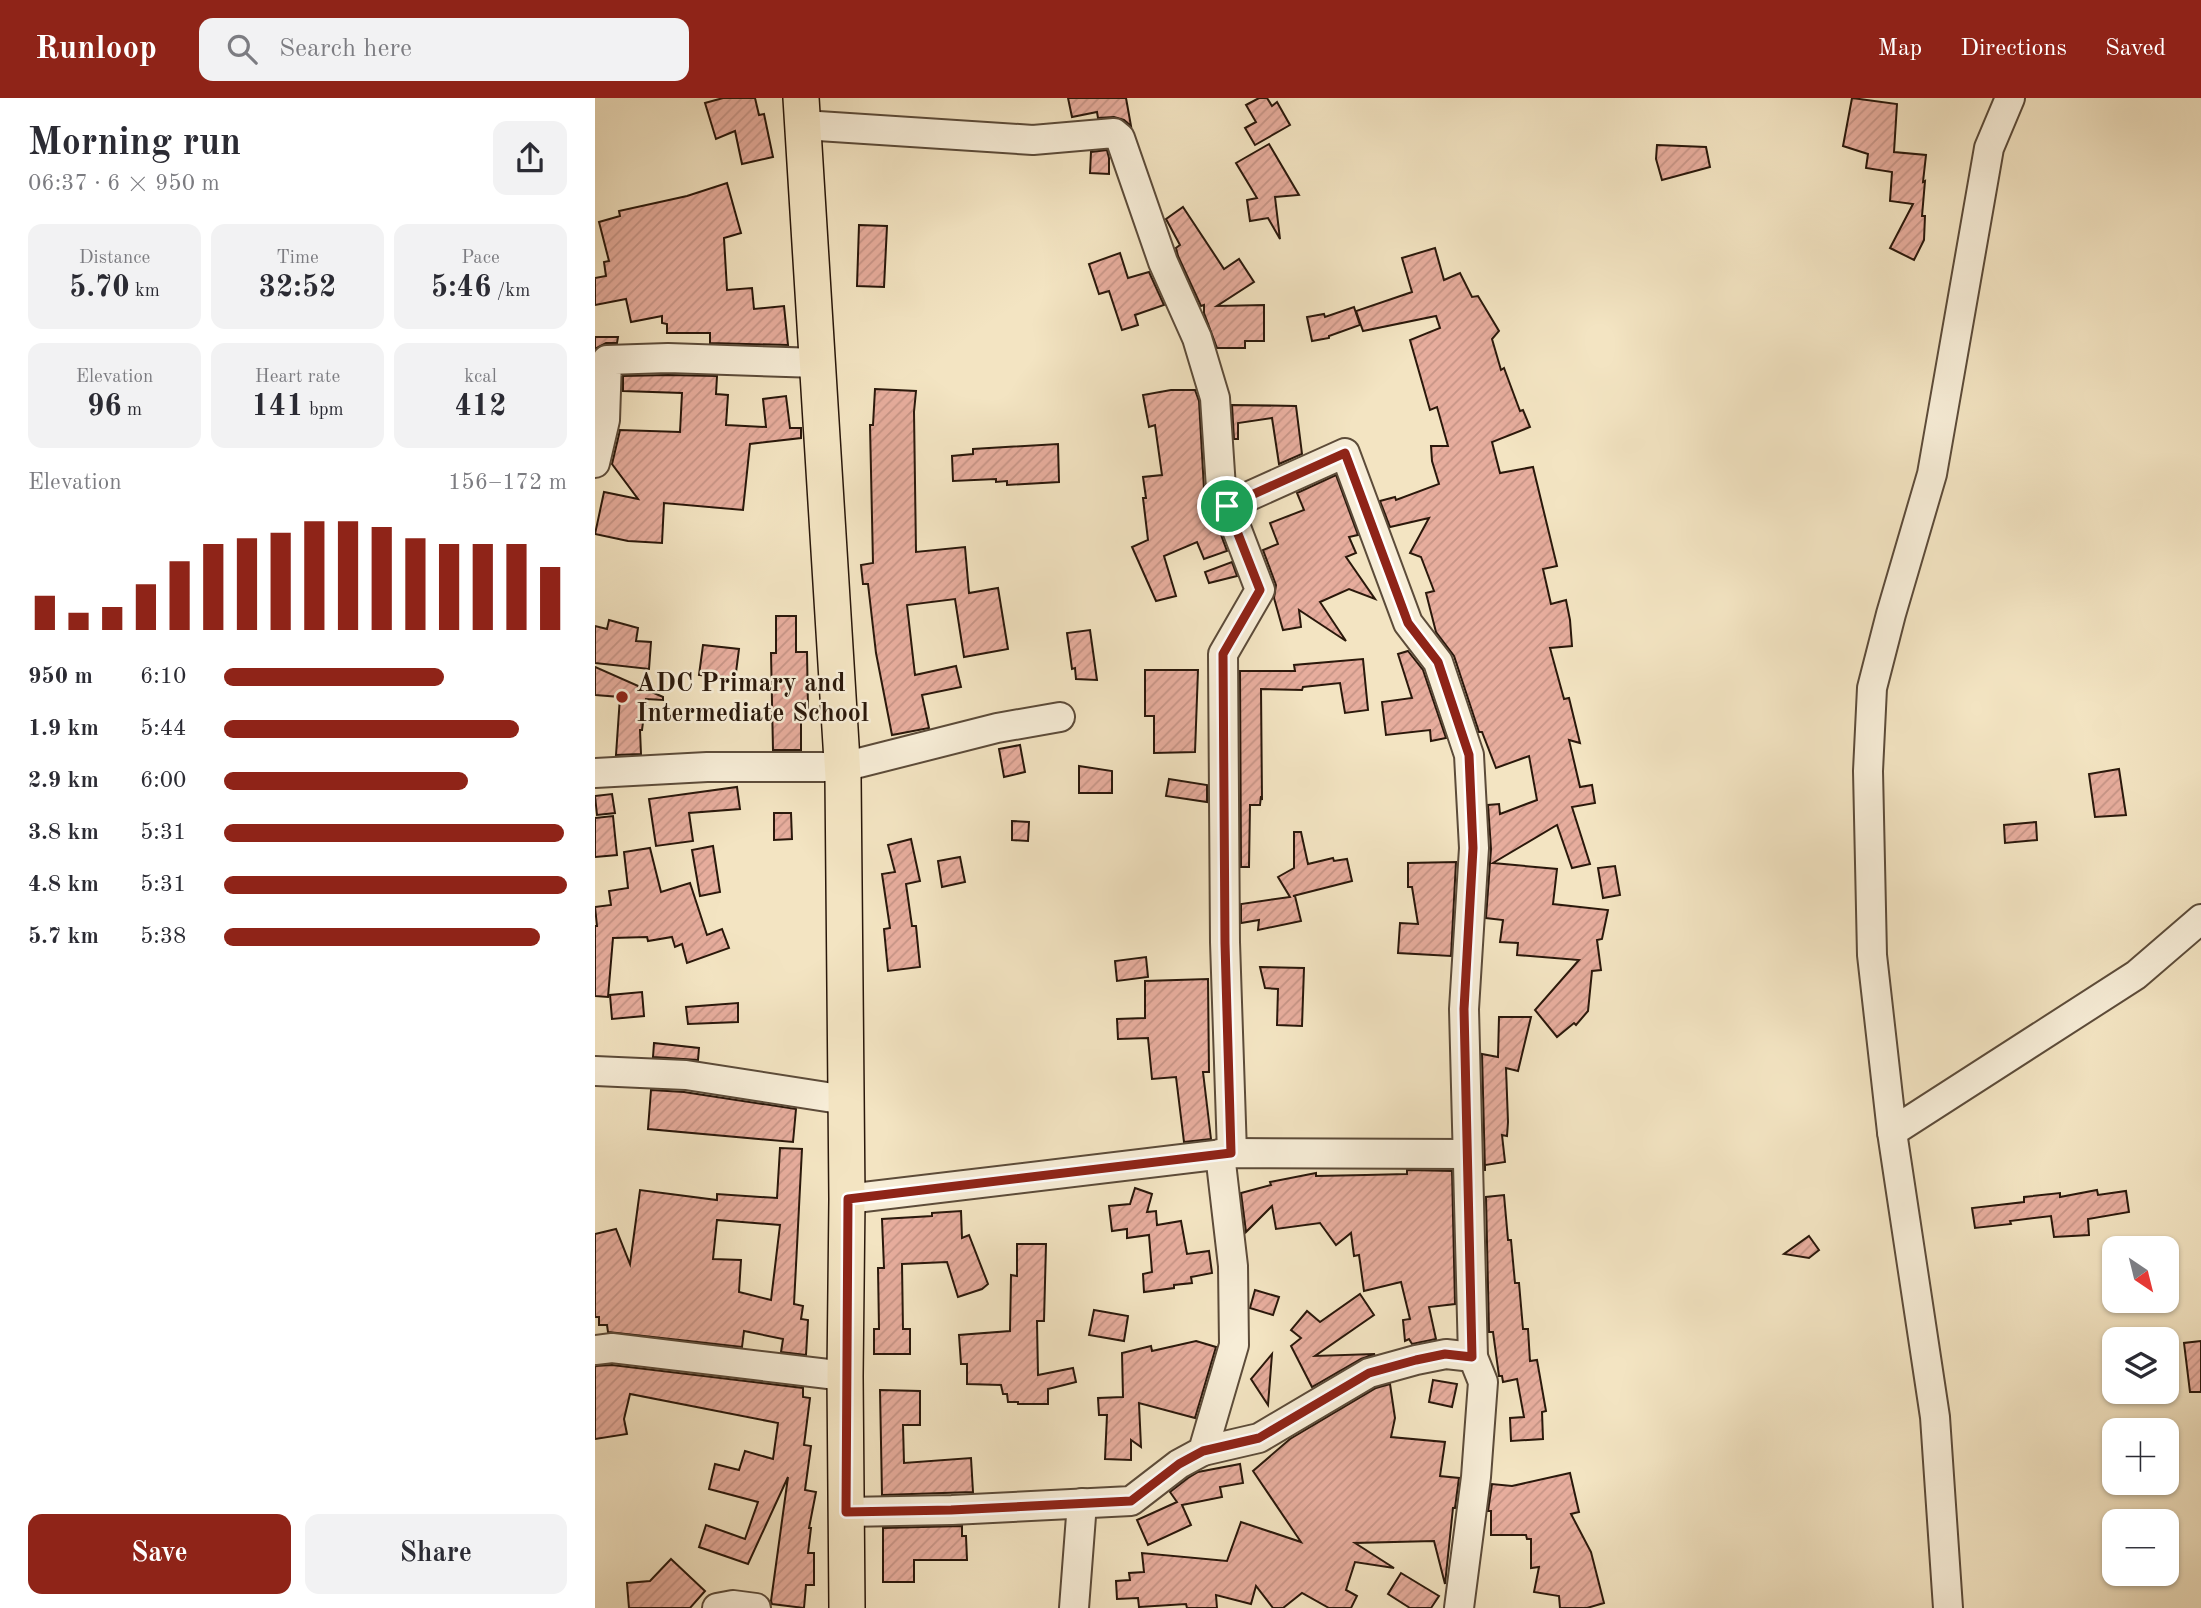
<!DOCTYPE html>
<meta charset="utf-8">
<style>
:root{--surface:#fff;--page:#f2f2f3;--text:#2b2b33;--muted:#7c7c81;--accent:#8f2418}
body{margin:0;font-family:"Old Standard TT",serif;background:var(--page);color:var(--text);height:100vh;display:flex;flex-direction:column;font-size:26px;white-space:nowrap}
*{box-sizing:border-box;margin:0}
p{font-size:23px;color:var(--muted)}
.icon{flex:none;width:38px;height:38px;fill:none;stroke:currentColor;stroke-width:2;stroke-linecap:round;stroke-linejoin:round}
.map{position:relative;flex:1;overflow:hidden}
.panel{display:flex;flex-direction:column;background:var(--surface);width:595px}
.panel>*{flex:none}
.needle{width:46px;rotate:145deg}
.controls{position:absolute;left:1507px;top:1138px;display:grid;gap:14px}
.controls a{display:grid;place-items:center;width:77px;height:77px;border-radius:14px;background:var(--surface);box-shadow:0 2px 5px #0004;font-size:35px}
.pin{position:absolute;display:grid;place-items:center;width:60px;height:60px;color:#fff;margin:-30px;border:4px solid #fff;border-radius:50%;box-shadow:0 2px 7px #0007}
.round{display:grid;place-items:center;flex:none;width:74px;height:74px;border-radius:14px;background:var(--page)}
.head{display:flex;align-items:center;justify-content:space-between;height:119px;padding:0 28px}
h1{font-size:38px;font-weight:600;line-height:52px}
.figures{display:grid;grid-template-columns:repeat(3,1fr);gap:10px;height:119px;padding:7px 28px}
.figures div{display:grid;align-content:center;border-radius:14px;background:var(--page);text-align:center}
.figures b{font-size:30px;font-weight:600}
.figures small{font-size:19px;font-weight:400}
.figures p{font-size:19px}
.chart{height:196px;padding:14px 28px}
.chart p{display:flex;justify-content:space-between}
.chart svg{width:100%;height:126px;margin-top:7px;stroke:var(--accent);stroke-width:6}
.cta{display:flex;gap:14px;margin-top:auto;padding:14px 28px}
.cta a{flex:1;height:80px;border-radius:14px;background:var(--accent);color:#fff;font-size:28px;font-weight:600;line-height:80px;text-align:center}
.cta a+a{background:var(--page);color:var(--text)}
ul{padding:0 28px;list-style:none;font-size:23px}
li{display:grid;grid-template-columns:112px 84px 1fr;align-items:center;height:52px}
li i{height:18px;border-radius:9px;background:var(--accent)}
header{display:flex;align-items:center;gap:42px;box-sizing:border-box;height:98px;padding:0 35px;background:var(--accent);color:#fff}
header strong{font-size:33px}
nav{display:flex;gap:38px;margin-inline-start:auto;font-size:24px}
.search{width:490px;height:63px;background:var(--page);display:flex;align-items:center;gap:18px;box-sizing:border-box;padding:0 24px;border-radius:14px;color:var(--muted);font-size:26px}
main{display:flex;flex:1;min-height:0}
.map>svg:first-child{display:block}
.building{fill:url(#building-hatch);stroke:#2a180b;stroke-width:2;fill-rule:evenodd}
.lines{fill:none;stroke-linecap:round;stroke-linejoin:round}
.minor-casing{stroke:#5c4b39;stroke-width:32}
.major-casing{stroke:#2a180b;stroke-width:38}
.minor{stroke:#f7edd7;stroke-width:28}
.major{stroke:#f3e4c2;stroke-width:35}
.route-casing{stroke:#fff;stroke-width:14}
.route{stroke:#8f2418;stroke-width:9}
.poi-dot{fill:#8f2418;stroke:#f7edd7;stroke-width:2.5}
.labels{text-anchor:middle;stroke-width:5;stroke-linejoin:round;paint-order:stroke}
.poi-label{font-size:26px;font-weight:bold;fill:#2a180b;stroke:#f7edd7;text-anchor:start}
</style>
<header>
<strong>Runloop</strong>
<div class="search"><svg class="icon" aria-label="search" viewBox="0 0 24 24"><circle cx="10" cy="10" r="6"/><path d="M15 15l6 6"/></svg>Search here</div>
<nav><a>Map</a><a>Directions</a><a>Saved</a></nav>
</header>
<main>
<section class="panel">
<div class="head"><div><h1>Morning run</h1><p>06:37 · 6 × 950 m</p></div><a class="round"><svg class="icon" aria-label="share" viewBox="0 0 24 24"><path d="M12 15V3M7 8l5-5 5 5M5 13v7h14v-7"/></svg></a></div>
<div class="figures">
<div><p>Distance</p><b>5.70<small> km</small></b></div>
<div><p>Time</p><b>32:52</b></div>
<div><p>Pace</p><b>5:46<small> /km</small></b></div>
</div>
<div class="figures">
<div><p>Elevation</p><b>96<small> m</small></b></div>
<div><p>Heart rate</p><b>141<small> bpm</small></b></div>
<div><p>kcal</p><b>412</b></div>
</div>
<div class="chart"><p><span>Elevation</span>156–172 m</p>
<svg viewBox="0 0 160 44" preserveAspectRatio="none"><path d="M5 44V32M15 44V38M25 44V36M35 44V28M45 44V20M55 44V14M65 44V12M75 44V10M85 44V6M95 44V6M105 44V8M115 44V12M125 44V14M135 44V14M145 44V14M155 44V22"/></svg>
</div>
<ul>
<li><b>950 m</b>6:10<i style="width:64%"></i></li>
<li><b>1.9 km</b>5:44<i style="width:86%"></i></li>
<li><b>2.9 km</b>6:00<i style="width:71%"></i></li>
<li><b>3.8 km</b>5:31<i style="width:99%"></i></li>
<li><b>4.8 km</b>5:31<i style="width:100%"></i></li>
<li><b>5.7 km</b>5:38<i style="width:92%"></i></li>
</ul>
<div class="cta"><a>Save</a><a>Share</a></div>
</section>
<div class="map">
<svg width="1606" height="1510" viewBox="0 0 1606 1510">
<defs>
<pattern id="building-hatch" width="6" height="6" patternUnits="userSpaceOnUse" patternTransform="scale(1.75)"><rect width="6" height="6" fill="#e7ad9d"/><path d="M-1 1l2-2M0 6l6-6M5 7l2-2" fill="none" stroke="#c69486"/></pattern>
</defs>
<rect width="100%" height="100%" fill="#f3e4c2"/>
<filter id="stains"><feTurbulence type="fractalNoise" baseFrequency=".00286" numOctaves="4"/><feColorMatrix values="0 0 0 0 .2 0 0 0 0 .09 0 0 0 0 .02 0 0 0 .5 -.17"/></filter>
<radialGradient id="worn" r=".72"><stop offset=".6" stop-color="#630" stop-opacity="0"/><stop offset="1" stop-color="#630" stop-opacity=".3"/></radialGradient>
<g class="building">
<path d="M128,0H160L164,17L169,16L178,59L147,66L140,33L121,41L110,5Z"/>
<path d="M473,0H531L536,28L529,22L519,19L503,20L502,14L477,19Z"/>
<path d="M664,0H672L677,8L682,4L695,27L660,47L650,30L661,24L651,7Z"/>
<path d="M1257,0L1302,6L1299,54L1331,57L1328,84L1330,83L1327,118H1330L1329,142L1319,162L1295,150L1318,106L1295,103L1297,74L1271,70L1273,56L1248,48Z"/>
<path d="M674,46L704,97L680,99L685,141L673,120L655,123L652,102L662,100L641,65Z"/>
<path d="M1062,47L1111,49L1115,69L1067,82L1061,61Z"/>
<path d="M512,52L514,60V76L495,75L496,54Z"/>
<path d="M132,85L146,135L129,140L132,192L157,190L159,211L189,208L193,247L115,245V235H72V226L67,225V218L36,224L31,201L0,207V180L11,178L9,164L14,163L4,124L25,118L24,113L92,98Z"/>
<path d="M588,109L629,171L644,161L659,184L622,208L669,207V243H650V250H622L609,215V207L606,208L583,158L581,150L585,147L571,121Z"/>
<path d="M264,127L292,128L289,189L262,188Z"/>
<path d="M840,150L849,182L865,175L877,199L883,198L904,233L897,241L906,272L909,270L925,313L928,312L935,329L897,344L905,375L938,369L962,468L948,471L956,506L971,502L975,522L977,548L955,550L969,601L974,600L985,645L974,642L985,689L997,687L1000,705L977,709L995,766L977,770L962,727L898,765L962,771L958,806L1013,812L1007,841L1002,842L1006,872L997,873L993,913L981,927L979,925L962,939L940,912L984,862L922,857L923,845L905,844L908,822L891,820L896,751L893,707L904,706L905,716L942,702L934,658L901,670L887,634H884L859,558L841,534L831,495L839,493L826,459L815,455L834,420L795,429L785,403L800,399L801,402L844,386L837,363L836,348H853L842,309L835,312L815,242L845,230L841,218L768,233L761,213L817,194L807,160Z"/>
<path d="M525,155L533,180L554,174L569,207L540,217L543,227L527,232L514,193L504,196L494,166Z"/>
<path d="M759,209L765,227L734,238V240L717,243L712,219L729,216L730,219Z"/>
<path d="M0,239H23L22,245H11L0,251Z"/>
<path d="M73,277L122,278L121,296L133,297L131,327L171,329L168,301L191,298L195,330H206V340L155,346L148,412L69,405L67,445L33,443L0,436L9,394L43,401L17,366L25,332L85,334L87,295L28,293V278Z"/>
<path d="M280,291L321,293L319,314L321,454L370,449L374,495L403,490L413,551L369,559L360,501L312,507L320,577L361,568L366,589L327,597L334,630L297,637L281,555L273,486H268L266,467L278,465L275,327H278Z"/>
<path d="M576,292H600L604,303L609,391L632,453L609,461L602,444L569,458L581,498L561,503L537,449L553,442L548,400H551L548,379L567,377L560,327L554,329L548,297Z"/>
<path d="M637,307L701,308L707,356L684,366L677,320L643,325V341H639Z"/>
<path d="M463,346L464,384L412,387V383L401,384V381L358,383L357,358L378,356V351Z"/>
<path d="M741,377L763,437L754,439L761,455L751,459L780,501L754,491L725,504L751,543L704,512L706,529L688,532L679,500L681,487L668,452L683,446L675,425L709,412L702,395Z"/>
<path d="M637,464L642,478L614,485L610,474Z"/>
<path d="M181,518H201V554H212L213,610H206V652H178L176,555H181Z"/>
<path d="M14,522L43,530L41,543L56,544L54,571L0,565V528L12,531Z"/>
<path d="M495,532L502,582L481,581L480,570L477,571L472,535Z"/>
<path d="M108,547L144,551L140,582L104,577Z"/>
<path d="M813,553L828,572L851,640L836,643L835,632L791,637L787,604L817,600L803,556Z"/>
<path d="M768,561L773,612L750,615L745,585L708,589L707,592L666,591L667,702L666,698L665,707H655L654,769H646L645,573H700L699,567Z"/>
<path d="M0,569L68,599V602L51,601L47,632H45L46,656L21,657L25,599L0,597Z"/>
<path d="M550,572H603L600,654L559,655V618H550Z"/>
<path d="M425,647L430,674L409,679L404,651Z"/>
<path d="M484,668L517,673V695H484Z"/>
<path d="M1524,671L1531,717L1500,719L1494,676Z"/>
<path d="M574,681L612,687V704L571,698Z"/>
<path d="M142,689L145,711L94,715L98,743L61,748L54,701Z"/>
<path d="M17,696L20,715L2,717L0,698Z"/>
<path d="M179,715H196L197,741L179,742Z"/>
<path d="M18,718L22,757L0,759V720Z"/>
<path d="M417,723L434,724L433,743L417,742Z"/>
<path d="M1441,724L1442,742L1410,745L1409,727Z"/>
<path d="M699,734H706L713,766L738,760L739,763L752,761L757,783L698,798H700L706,823L663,832L664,822L646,825V806L695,799L683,779L699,770Z"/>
<path d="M316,741L325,783L311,786L317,828H321L325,869L293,873L289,831L295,830L287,776L300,774L293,747Z"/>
<path d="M118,748L125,794L105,798L97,752Z"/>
<path d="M55,750L66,794L95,785L112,837L127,831L134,850L92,865L87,846L80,849L77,839L53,843L52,839L18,840L13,899L0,898V828H2L0,809L16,807L14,793L33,790L29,754Z"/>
<path d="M365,759L370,784L347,789L343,763Z"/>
<path d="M861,764L856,858L803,855L805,825L823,826L817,789H813V765Z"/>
<path d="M1020,768L1025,797L1008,800L1003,770Z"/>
<path d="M551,859L553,879L522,883L520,863Z"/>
<path d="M665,869L709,870L707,928L682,927L683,891L670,890Z"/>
<path d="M613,881L614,974H608L616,1041L589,1044L581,979L557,981L553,940L523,941L522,921L550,920V883Z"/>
<path d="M47,894L49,918L17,921L15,897Z"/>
<path d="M143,905V924L93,926L91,909Z"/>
<path d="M904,919H936L923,973L911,970L913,1024L912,1038L907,1037L910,1064L890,1067V1073L887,956L903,959Z"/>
<path d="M59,945L104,950L103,962L58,959Z"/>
<path d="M56,992L89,994L201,1011L198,1044L53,1031Z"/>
<path d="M185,1050L207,1051L199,1206L208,1208L206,1221L213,1222L211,1257L186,1254L188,1241L149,1233L147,1249L13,1234L12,1227H4V1219H0V1136L21,1131L35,1166L45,1092L122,1102V1096L182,1100ZM122,1122L185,1127L176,1202L144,1194L146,1162L118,1161Z"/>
<path d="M812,1072L857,1073L860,1206L834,1209L841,1241L817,1246L814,1241L810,1243L808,1222L815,1221L806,1184L769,1193L764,1157L759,1158L756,1135L741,1147L725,1125L681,1131L677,1108L651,1134L646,1095L676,1087L675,1084L721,1075V1078L771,1077L812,1076Z"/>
<path d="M540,1090L557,1096L552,1114L561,1113L562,1127L586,1123L592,1156L614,1153L617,1175L596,1179L597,1185L579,1187V1190L549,1194L548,1176L557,1174L554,1137L532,1140V1131L517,1133L514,1108L535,1106Z"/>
<path d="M1502,1092L1503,1097L1531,1093L1534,1114L1493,1121L1494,1137L1459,1139L1456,1118L1415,1123L1416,1126L1380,1130L1377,1110L1429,1104V1099L1465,1095V1099Z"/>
<path d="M909,1097L913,1142H916L920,1185H924L928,1231H933L935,1263L942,1262L951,1313L947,1314L948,1341L916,1343L915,1320L929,1319L922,1281L908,1284L907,1278H904L898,1234H894L891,1099Z"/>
<path d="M366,1113L367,1140L374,1137L393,1186L387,1191L363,1199L352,1164L307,1166L308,1231H315V1256H279V1231H284L283,1170H289L287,1121L337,1118V1115Z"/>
<path d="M1214,1138L1224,1152L1214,1160L1189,1156Z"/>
<path d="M422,1146H451L449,1223H442L443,1277L478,1270L481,1284L453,1291V1306H423V1304H413L412,1296H408L406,1287L372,1286V1266H366L364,1237L415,1233L416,1177L422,1178Z"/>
<path d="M660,1192L684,1199L678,1217L655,1210Z"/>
<path d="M765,1196L779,1217L720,1258L780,1256L766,1261L717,1289L696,1248L706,1240L696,1232L712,1213L725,1224Z"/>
<path d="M499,1212L533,1218L529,1243L494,1237Z"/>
<path d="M601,1243L621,1249L600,1320L544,1305L546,1349L536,1342V1362L510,1361L512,1317H504L503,1300L528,1299L527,1255L556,1248L557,1253Z"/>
<path d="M1606,1243V1294H1595L1589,1245Z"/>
<path d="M677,1256L673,1307L656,1281Z"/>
<path d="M17,1267L208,1290V1299L215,1300L209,1347L216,1348L210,1392L221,1394L214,1430H216L213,1455H219V1487H211L209,1510L177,1506L176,1503L193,1379L153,1466L104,1449L111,1427L150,1441L163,1404L114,1391L120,1366L144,1372L150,1353L178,1361L183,1325L35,1296L29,1321L32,1336L0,1341V1268Z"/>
<path d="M838,1282L862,1286L857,1309L834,1304Z"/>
<path d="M795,1286L800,1320L796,1339L850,1344L845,1378L864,1380L860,1410H858L850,1486L839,1443L760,1445L799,1470L760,1464L751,1492L762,1498L756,1510H734L707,1495L688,1510H678L661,1488L656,1506L621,1497L622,1510H592L591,1506L544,1509L543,1500L522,1501L521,1483L535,1482L534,1475L549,1474L547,1455L632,1463L646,1424L706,1444L658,1373L695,1341L781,1290Z"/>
<path d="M285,1292L325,1293V1327H308L309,1365L376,1360L378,1394L287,1397Z"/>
<path d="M645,1366L648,1385L625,1389L627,1399L587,1407L596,1427L553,1447L542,1422L582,1404L575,1394L593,1380L603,1374Z"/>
<path d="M975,1375L984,1414L976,1416L996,1454L1009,1505L992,1510H965L964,1498L939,1494L944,1469L936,1470V1441H932L931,1437H896V1413H893L897,1386L917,1388Z"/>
<path d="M367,1428V1438H371L372,1462H319V1484H288V1430Z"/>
<path d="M76,1461L110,1493L95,1510H34L32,1485L55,1483Z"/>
<path d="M806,1475L844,1498L836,1510H815L793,1496Z"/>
</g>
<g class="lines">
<g class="minor-casing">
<g id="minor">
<path d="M208,27L438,42L519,35L525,40L568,164L602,240L620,300L626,390L665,492L628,556L630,844L637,1055"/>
<path d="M0,365L10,322L12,262L73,260L223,265"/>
<path d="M632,408L750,355L813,525L843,564L874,657L879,750L869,911L878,1259L888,1284L881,1379L864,1510"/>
<path d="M0,675L112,669H248L402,630L465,619"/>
<path d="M0,973L91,977L251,1002"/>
<path d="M1297,1034L1541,877L1606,821"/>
<path d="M252,1101L637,1055L871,1056"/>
<path d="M0,1252L17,1250L250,1278"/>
<path d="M608,1353L664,1340L774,1275L821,1262L851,1256L878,1259"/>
<path d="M251,1414L357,1412L536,1403L584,1366L608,1353L639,1247L638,1168L625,1056"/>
<path d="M122,1510L138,1507L161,1510"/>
<path d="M479,1510L487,1405"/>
<path d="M1353,1510L1340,1319L1297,1034L1277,857L1273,673L1277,590L1296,516L1337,376L1394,50L1415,0"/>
</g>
</g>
<g class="major-casing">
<path id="major" d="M206,0L248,679L252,1101L250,1278L252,1510"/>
</g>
<use href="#minor" class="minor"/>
<use href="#major" class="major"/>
</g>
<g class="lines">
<g class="route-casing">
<path id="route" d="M750,355L813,525L843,564L874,657L878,750L869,911L877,1259L850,1256L821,1262L774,1275L664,1340L608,1353L584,1366L536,1403L356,1412L251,1414L253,1101L636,1055L630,845L628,556L665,492L632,408Z"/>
</g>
<use href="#route" class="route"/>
</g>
<circle class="poi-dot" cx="27" cy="599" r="7"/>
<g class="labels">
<g class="poi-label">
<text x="41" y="593">ADC Primary and<tspan x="41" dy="30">Intermediate School</tspan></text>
</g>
</g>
<rect width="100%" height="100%" filter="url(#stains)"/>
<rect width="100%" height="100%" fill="url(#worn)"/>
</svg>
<div class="controls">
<a><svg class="needle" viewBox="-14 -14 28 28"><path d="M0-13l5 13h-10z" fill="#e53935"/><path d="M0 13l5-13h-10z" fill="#7c7c81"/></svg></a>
<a><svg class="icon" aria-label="layers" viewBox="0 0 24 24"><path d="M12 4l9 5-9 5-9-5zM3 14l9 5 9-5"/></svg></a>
<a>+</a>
<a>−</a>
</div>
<div class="pin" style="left:632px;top:408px;background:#1e9e55"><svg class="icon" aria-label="arrive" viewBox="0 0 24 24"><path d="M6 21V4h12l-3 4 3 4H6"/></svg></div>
</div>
</main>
